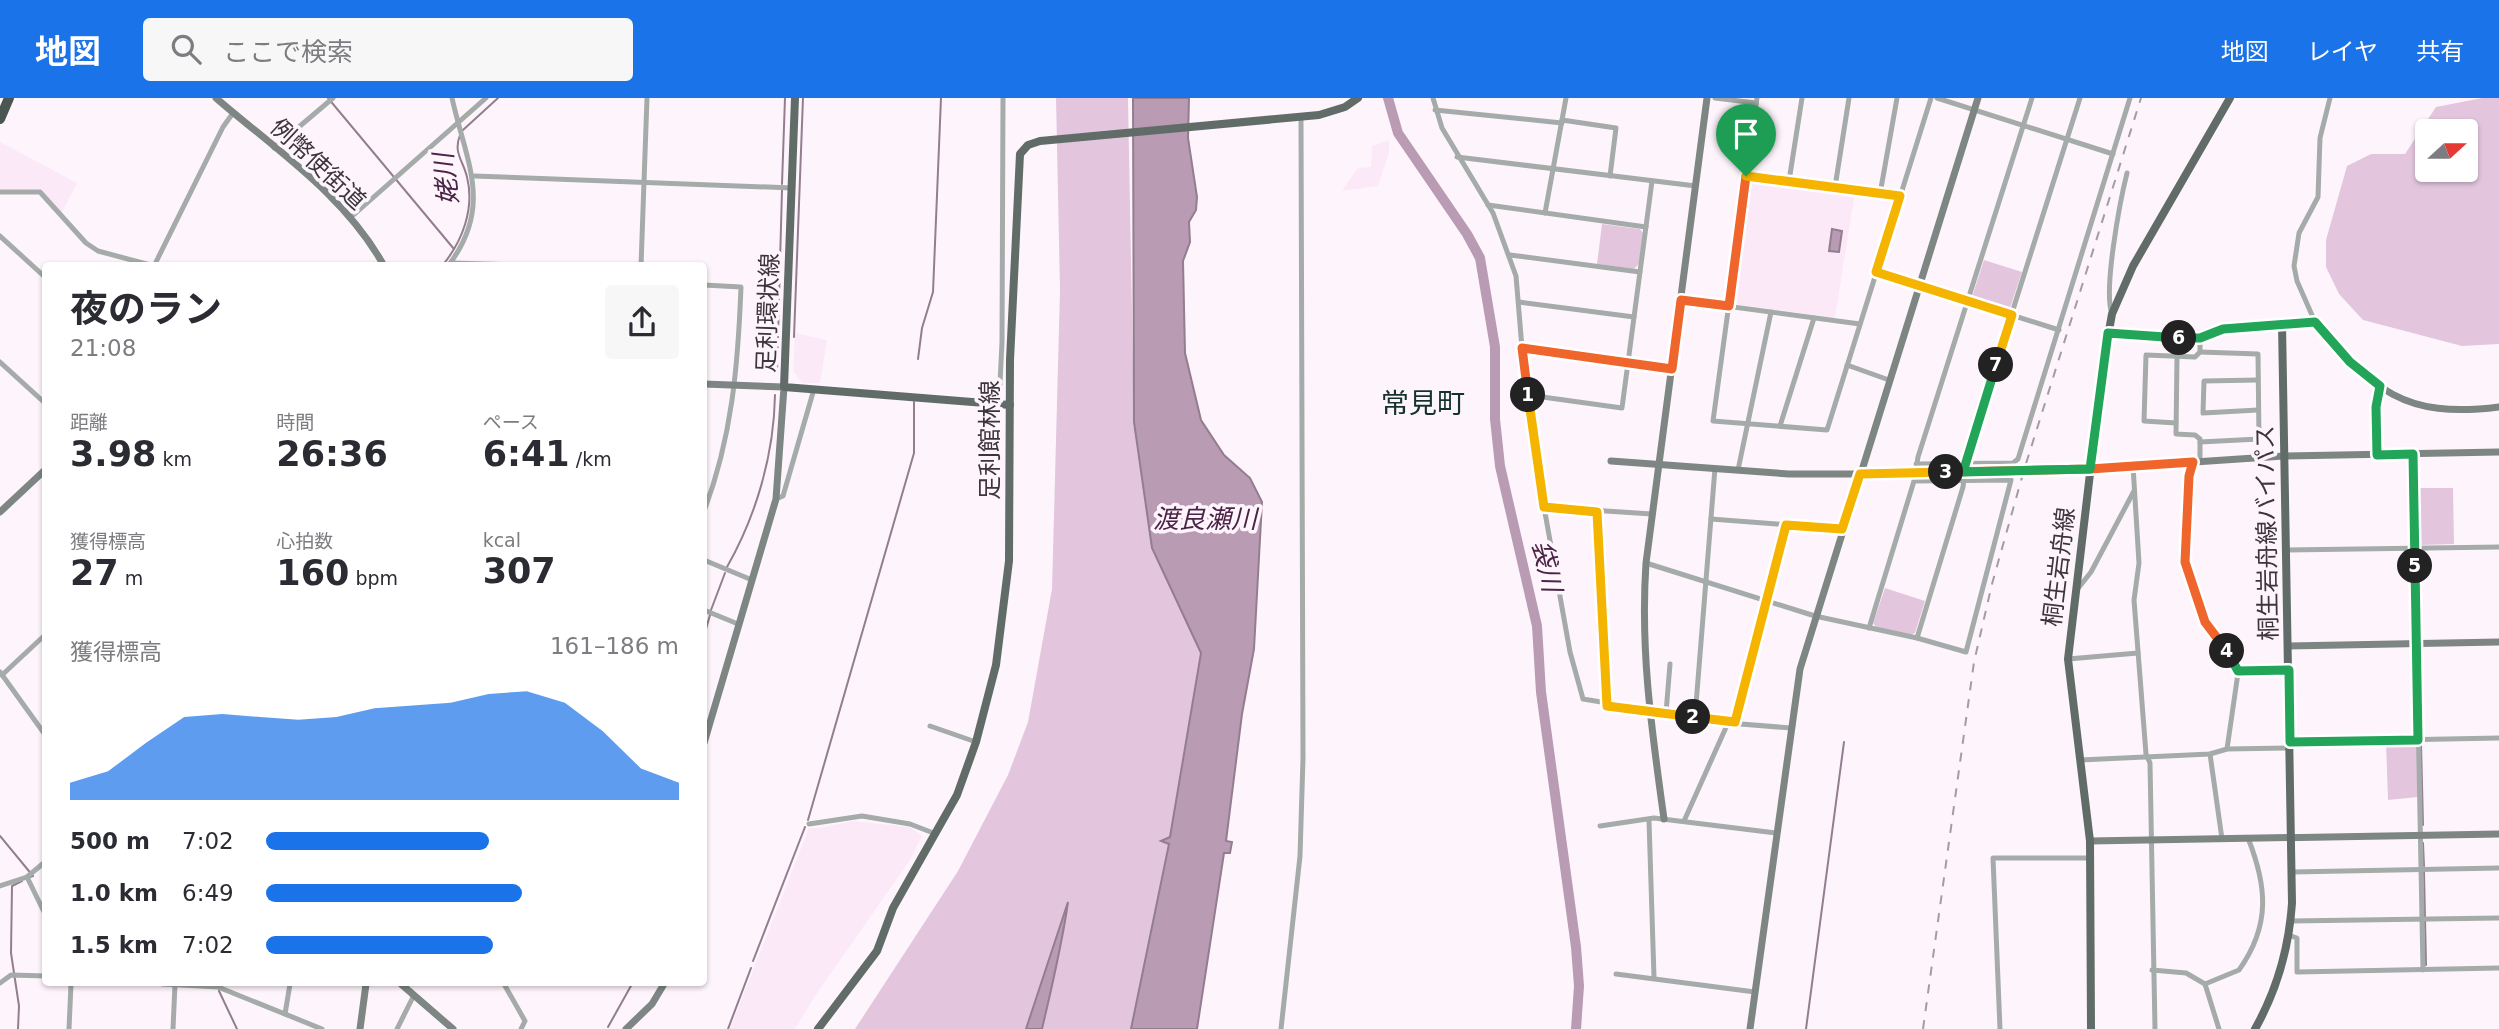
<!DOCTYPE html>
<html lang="ja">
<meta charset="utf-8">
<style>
:root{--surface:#fff;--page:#f7f7f7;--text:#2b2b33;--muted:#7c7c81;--accent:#1a73e8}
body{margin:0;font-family:"DejaVu Sans","Noto Sans JP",sans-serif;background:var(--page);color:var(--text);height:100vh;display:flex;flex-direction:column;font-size:26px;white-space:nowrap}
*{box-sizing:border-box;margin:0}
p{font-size:23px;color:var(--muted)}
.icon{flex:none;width:38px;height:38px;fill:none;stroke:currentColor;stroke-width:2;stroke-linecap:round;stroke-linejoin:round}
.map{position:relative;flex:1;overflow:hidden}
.panel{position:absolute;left:42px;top:164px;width:665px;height:724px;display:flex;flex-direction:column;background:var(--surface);border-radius:7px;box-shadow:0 2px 5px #0004}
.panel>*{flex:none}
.needle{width:46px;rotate:69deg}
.fabs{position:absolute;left:2415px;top:21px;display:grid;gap:14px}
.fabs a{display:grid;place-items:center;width:63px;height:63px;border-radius:7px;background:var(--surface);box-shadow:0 2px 5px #0004;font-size:35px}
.pin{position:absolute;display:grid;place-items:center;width:60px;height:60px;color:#fff;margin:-72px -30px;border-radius:50% 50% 50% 0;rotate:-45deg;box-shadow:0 0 7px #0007}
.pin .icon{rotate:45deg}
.km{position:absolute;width:35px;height:35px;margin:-18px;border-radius:50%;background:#222;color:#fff;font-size:19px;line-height:35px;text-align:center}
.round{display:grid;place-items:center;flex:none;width:74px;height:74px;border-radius:7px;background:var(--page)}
.head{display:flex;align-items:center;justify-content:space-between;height:119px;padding:0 28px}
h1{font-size:38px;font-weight:700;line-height:52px}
.stats{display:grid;grid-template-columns:repeat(3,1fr);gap:10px;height:119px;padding:7px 28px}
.stats div{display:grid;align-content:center}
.stats b{font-size:35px;font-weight:700}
.stats small{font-size:19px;font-weight:400}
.stats p{font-size:19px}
.chart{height:196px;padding:14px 28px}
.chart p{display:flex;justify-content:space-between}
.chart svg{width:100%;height:126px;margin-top:7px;fill:var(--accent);opacity:.7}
ul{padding:0 28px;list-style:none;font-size:23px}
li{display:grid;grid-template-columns:112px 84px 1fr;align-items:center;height:52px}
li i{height:18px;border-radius:9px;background:var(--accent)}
header{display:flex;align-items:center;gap:42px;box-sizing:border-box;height:98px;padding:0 35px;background:var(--accent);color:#fff}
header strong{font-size:33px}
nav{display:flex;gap:38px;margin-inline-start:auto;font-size:24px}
.search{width:490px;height:63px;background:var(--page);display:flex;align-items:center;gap:18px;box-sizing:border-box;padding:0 24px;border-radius:7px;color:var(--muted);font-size:26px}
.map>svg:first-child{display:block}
.built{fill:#fbe9f8}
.green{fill:#e3c6de;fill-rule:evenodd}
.water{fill:#b99bb4;stroke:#937d8f;stroke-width:2}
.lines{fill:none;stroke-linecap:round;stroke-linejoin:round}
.stream{stroke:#937d8f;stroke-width:2}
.river{stroke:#b99bb4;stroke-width:10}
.street{stroke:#a5aba9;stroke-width:5}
.secondary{stroke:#7d8683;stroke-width:7}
.primary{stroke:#616c69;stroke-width:8}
.highway{stroke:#4a5652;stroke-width:10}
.rail{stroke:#a39ca1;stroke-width:2;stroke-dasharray:9 9;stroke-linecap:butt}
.split-1-casing{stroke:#fff;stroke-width:14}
.split-2-casing{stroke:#fff;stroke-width:14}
.split-3-casing{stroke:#fff;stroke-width:14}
.split-4-casing{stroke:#fff;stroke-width:14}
.split-5-casing{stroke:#fff;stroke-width:14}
.split-6-casing{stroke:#fff;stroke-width:14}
.split-7-casing{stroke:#fff;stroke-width:14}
.split-8-casing{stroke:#fff;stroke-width:14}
.split-1{stroke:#f0652b;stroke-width:9}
.split-2{stroke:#f5b400;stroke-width:9}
.split-3{stroke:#f5b400;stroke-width:9}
.split-4{stroke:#f0652b;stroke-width:9}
.split-5{stroke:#22a559;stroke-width:9}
.split-6{stroke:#22a559;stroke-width:9}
.split-7{stroke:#22a559;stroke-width:9}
.split-8{stroke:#f5b400;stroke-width:9}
.labels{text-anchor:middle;stroke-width:7;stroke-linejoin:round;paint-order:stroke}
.street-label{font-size:24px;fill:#3a3639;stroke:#fef5fc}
.water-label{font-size:26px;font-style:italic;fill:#4b2346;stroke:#fef5fc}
.quarter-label{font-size:28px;fill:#15332b;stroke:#fef5fc}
</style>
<header>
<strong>地図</strong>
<div class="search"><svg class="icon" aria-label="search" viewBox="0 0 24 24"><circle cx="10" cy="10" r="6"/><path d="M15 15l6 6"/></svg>ここで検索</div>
<nav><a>地図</a><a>レイヤ</a><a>共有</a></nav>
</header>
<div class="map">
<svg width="2499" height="931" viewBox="0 0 2499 931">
<rect width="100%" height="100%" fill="#fef5fc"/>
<g class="built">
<path d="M1389,42V55L1378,88L1342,93L1358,70L1371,69L1372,48Z"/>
<path d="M0,44L77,85L61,116L35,93L0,92Z"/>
<path d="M1752,80L1855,94L1835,220L1734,206L1732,203L1748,83Z"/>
<path d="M795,235L827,242L820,285H802L793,273Z"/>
<path d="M853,723L910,729L922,738L910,762L813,901L795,931H730L809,730H820Z"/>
</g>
<g class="green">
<path d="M1056,0H1128L1134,324L1152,450L1201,555L1170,739L1162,743L1169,746L1131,931H855L958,773L1008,677L1028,624L1052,491L1060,192Z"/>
<path d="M2482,0H2499V246L2462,248L2363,222L2339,196L2326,169V142L2347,68L2371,56H2405L2436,9ZM2427,33H2466V72H2427Z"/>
<path d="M1602,126L1640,131L1643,135L1639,166L1634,171L1597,166Z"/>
<path d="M1984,162L2022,174L2010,210L2006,213L1974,203L1972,199Z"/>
<path d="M2417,390H2453L2454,446L2420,447L2417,444Z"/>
<path d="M1885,490L1925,503L1915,535L1910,537L1876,529L1873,525Z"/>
<path d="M2413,644L2417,647L2418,699L2388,702L2386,645Z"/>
</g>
<g class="water">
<path d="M1133,0H1189L1188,40L1197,99L1196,112L1189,124L1190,144L1183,163L1185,255L1201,322L1224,357L1250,380L1262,404L1254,551L1242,616L1226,743L1232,744L1230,755H1224L1197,931H1131L1169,746L1161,743L1170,739L1201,555L1152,450L1134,324Z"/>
<path d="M1832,131L1842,133L1839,154L1829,153Z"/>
<path d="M1068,804C1062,847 1052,888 1042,931H1026Z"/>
</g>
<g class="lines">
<g class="stream">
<path d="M328,0L454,151"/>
<path d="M463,32L498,0"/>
<path d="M782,86L785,0"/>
<path d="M442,168C462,144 475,111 467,79C463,62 453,55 460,37"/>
<path d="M794,239L803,0"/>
<path d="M918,261L922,230L933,194L941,0"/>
<path d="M777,273L782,92"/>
<path d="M2416,364L2419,527"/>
<path d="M727,469C756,418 774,357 775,297"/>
<path d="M711,512L725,475"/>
<path d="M704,538L710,517"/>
<path d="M2420,596L2421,639"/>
<path d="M2421,645L2423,727"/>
<path d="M808,722L914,355V304"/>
<path d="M0,738L33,778L30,779"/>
<path d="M2423,745L2424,768"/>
<path d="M2424,774L2426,867"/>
<path d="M753,863L805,729"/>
<path d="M219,893L237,931"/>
<path d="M608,929L632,886"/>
<path d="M18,931L19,908L11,855L12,788L22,783"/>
<path d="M728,931L751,870"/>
<path d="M1806,931L1844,644"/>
</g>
<path class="river" d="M1388,0L1398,35L1467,136L1480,160L1495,249V321L1500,368L1537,528L1541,594L1576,849L1579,888L1576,931"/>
<g class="street">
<path d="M1433,0L1442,30L1493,115L1516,178L1524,274L1544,409L1570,554L1583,601L1728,625L1791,630"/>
<path d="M1715,0L1756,5"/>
<path d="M1757,0L1713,323L1827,332L1931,0"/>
<path d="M1937,0L2113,56"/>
<path d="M1435,12L1562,25"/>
<path d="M1562,22L1616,30L1610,78"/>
<path d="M274,50L333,0"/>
<path d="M1457,59L1696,88"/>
<path d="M474,78L792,90"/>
<path d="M1746,78L1900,98"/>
<path d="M1789,83L1802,0"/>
<path d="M1835,89L1849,0"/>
<path d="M0,94H40L86,145L98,153L154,168"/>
<path d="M1880,96L1897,0"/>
<path d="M1488,107L1646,129"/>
<path d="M1545,115L1566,0"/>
<path d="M350,120L486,0"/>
<path d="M0,138L46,180"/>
<path d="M1510,157L1640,174"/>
<path d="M451,165L548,168"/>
<path d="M154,168L223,29L233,15"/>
<path d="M448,168C494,108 466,64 452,0"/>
<path d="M641,168L647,0"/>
<path d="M1876,174L2059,232"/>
<path d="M704,187L741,189C738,267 732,340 704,413"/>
<path d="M1681,202L1860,226"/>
<path d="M1519,204L1634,219"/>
<path d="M2112,216C2103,193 2120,103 2127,75"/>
<path d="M2107,235L2188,241L2223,231L2315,224L2297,183L2294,168L2299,135L2318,99L2320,40L2330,0"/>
<path d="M1522,250L1672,271"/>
<path d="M2177,259L2176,336L2195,337L2200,341V364"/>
<path d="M0,264L46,306"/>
<path d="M1847,267L1889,282"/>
<path d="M2258,282L2204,283L2203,315L2258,312"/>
<path d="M1528,297L1622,310L1652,83"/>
<path d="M999,306L1002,244L1003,0"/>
<path d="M2176,325L2144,323L2146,257L2195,259L2200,254V240"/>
<path d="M1780,328L1814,220"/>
<path d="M2200,344L2259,341L2258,256L2200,254"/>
<path d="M2413,356L2423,872"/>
<path d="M2377,357L2376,309L2380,288"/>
<path d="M2193,364L2189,378L2185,464L2205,524L2220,542L2238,575L2227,651"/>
<path d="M1916,366L2013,365L2018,361L2130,0"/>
<path d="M2133,368L2139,465L2134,502L2146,656L2150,665L2155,931"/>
<path d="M1738,372L1771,214"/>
<path d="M776,401L783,398L814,291"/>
<path d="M1544,409L1652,416"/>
<path d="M1597,413L1607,608"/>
<path d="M1711,421L1842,431"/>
<path d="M2287,452L2499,449"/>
<path d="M704,462L752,482"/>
<path d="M1646,465L1815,518L1917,540L1966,554L2011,382L1914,383"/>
<path d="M2076,493L2091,474L2134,393"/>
<path d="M704,512L738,526"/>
<path d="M1869,530L1914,383L1918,359L2032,0"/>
<path d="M1917,540L1963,389L1967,357L2080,0"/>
<path d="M2068,561L2138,555"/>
<path d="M2238,573L2289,572"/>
<path d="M0,574L46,638"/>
<path d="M2,577L46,536"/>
<path d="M1666,615L1670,566"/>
<path d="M1695,619L1715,370"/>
<path d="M1735,624L1786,427"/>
<path d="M930,628L976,644"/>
<path d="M2290,644L2499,640"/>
<path d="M2210,656L2222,741"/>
<path d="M2080,662L2210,656L2227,651L2290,650"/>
<path d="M1649,723L1654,879"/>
<path d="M1684,723L1728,625"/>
<path d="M809,726L862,718L910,726L936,736"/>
<path d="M1600,728L1654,720L1776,735"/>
<path d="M2292,774L2499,770"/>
<path d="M27,779L46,818"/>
<path d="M0,788L27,779L46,763"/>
<path d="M2291,823L2499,820"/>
<path d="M2288,837L2297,840V874L2499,870"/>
<path d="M2152,872L2186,875L2205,886"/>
<path d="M1616,876L1755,894"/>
<path d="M0,885L11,877L46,878"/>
<path d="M162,886L218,889L322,931"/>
<path d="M504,886L525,923L521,931"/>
<path d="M2205,886L2239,872C2271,827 2267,788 2248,740"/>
<path d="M2205,886L2219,931"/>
<path d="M285,916L290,886"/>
<path d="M69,931L71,886"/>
<path d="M173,931L175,886"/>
<path d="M397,931L414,897"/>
<path d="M1281,931L1300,758L1303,660L1301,20"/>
<path d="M2000,931L1993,760H2090"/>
</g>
<g class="secondary">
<path d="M216,0C275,51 346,98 384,168"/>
<path d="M2315,224C2374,292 2403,321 2499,309"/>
<path d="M704,286L784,289L776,401L704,645"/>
<path d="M1611,363L1789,376H1860L2090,371L2284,358L2499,354"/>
<path d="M0,414L46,371"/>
<path d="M2288,548L2499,544"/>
<path d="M1664,721C1652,634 1640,553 1646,465L1707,0"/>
<path d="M2090,743L2499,736"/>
<path d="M401,886L453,931"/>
<path d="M360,931L366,886"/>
<path d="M626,931L652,906L664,886"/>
<path d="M1750,931L1800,571L1978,0"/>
</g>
<g class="primary">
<path d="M795,0L784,289L1010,307"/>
<path d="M818,931L877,853L893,810L957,697L976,644L996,567L1009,463L1010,262L1020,56L1028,47L1040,43L1319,17L1345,9L1358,0"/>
<path d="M2091,931L2090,743L2068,561L2103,266L2112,216L2133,168L2230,0"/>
<path d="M2255,931C2277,892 2289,850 2292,805L2282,226"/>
</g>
<path class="highway" d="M0,21L9,0"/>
<path class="rail" d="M1923,931L1974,564L1992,486L2024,372L2141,0"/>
</g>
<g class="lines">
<g class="split-1-casing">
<path id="split-1" d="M1528,297L1522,250L1672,271L1681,202L1729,208L1746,78"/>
</g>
<g class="split-2-casing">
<path id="split-2" d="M1528,297L1544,409L1597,414L1607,608L1693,619"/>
</g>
<g class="split-3-casing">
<path id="split-3" d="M1693,619L1735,624L1786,427L1842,431L1860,376L1946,374"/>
</g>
<g class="split-4-casing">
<path id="split-4" d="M1946,374L2090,371L2193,364L2189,378L2185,464L2205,524L2227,553"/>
</g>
<g class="split-5-casing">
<path id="split-5" d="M2227,553L2238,573L2289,572L2290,644L2418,642L2415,468"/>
</g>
<g class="split-6-casing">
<path id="split-6" d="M2179,240H2200L2223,231L2315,224L2350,264L2380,288L2376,309L2377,357L2413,356L2415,468"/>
</g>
<g class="split-7-casing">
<path id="split-7" d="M1996,267L1963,374L2090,371L2108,235L2179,240"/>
</g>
<g class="split-8-casing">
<path id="split-8" d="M1746,78L1900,98L1876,174L2012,217L1996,267"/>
</g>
<use href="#split-1" class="split-1"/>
<use href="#split-2" class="split-2"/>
<use href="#split-3" class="split-3"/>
<use href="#split-4" class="split-4"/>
<use href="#split-5" class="split-5"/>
<use href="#split-6" class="split-6"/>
<use href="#split-7" class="split-7"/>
<use href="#split-8" class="split-8"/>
</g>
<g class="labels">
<g class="street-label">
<text transform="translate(318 66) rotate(43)" y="8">例幣使街道</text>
<text transform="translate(768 215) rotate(-88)" y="8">足利環状線</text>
<text transform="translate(990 342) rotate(-90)" y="8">足利館林線</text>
<text transform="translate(2267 435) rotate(-91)" y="8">桐生岩舟線バイパス</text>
<text transform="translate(2059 469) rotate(-83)" y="8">桐生岩舟線</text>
</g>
<g class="water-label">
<text transform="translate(446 81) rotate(-97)" y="9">姥川</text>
<text x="1205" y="430">渡良瀬川</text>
<text transform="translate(1547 468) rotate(77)" y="9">袋川</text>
</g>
<g class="quarter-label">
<text x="1423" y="315">常見町</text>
</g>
</g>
</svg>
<div class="fabs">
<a><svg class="needle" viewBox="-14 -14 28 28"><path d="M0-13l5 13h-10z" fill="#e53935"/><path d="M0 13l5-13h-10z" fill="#7c7c81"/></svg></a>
</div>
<div class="pin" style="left:1746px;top:78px;background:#1e9e55"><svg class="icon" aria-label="arrive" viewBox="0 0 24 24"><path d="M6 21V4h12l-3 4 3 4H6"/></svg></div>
<b class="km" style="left:1528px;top:297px">1</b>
<b class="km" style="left:1693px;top:619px">2</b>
<b class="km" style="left:1946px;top:374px">3</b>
<b class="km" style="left:2227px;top:553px">4</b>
<b class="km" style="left:2415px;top:468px">5</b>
<b class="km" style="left:2179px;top:240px">6</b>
<b class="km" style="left:1996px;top:267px">7</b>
<section class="panel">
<div class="head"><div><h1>夜のラン</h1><p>21:08</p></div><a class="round"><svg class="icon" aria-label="share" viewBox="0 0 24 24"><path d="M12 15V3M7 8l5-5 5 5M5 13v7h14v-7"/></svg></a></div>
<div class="stats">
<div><p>距離</p><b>3.98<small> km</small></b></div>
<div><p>時間</p><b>26:36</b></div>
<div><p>ペース</p><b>6:41<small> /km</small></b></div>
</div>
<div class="stats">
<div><p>獲得標高</p><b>27<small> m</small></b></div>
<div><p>心拍数</p><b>160<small> bpm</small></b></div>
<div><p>kcal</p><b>307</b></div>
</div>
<div class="chart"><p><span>獲得標高</span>161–186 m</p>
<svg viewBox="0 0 160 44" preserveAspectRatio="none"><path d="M0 44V38L10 34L20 24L30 15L40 14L50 15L60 16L70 15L80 12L90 11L100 10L110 7L120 6L130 10L140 20L150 33L160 38V44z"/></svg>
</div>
<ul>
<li><b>500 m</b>7:02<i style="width:54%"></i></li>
<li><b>1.0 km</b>6:49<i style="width:62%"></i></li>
<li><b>1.5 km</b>7:02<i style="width:55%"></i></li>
</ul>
</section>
</div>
